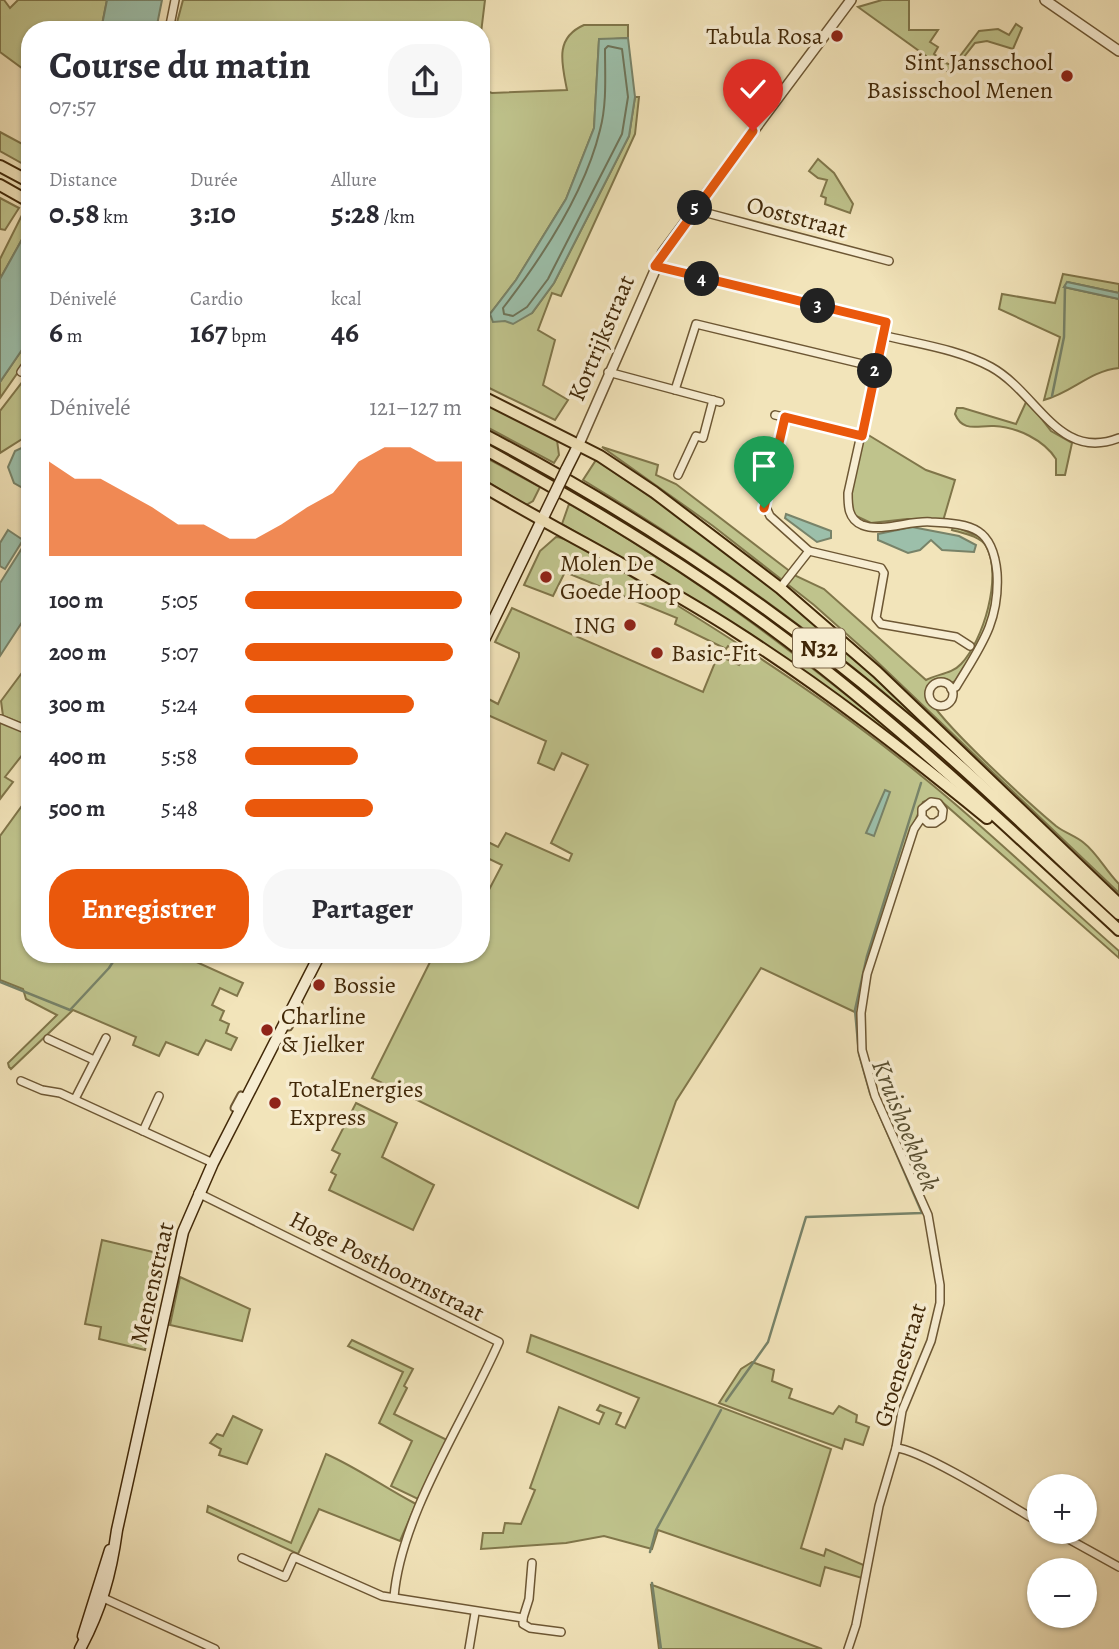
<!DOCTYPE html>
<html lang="fr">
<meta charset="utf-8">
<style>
:root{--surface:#fff;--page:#f7f7f7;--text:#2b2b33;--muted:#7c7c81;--accent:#ea580c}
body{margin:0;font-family:Alegreya,serif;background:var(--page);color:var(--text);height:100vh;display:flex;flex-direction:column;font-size:26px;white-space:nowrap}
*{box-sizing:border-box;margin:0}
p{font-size:23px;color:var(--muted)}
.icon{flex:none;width:38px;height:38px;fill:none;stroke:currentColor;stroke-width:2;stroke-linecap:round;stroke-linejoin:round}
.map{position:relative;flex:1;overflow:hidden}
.side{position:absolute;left:21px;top:21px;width:469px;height:942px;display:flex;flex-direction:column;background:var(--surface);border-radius:28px;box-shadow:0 2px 5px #0004}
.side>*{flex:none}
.buttons{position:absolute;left:1027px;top:1474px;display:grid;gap:14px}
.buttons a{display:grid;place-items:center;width:70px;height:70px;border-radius:50%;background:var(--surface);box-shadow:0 2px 5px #0004;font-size:35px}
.pin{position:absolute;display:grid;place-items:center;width:60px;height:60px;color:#fff;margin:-72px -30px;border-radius:50% 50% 50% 0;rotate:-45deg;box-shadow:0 0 7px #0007}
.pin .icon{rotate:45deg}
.km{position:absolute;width:35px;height:35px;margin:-18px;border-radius:50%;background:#222;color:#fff;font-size:19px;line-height:35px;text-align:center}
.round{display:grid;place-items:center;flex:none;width:74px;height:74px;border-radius:28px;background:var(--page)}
.head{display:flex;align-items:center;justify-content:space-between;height:119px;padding:0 28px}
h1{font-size:38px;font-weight:600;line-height:52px}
.metrics{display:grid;grid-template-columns:repeat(3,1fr);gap:10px;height:119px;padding:7px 28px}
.metrics div{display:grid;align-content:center}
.metrics b{font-size:30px;font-weight:600}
.metrics small{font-size:19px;font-weight:400}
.metrics p{font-size:19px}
.chart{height:196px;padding:14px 28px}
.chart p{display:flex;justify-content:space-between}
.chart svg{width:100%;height:126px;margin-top:7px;fill:var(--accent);opacity:.7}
.cta{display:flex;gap:14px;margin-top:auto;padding:14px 28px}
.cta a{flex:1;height:80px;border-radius:28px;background:var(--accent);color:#fff;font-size:28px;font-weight:600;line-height:80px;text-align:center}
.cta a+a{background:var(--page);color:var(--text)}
ul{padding:0 28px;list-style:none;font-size:23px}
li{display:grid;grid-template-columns:112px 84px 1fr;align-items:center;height:52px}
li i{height:18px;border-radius:9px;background:var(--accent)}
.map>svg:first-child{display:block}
.green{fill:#bfc38c;stroke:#80764a;stroke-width:2}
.water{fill:#9cbfaa;stroke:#788369;stroke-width:2}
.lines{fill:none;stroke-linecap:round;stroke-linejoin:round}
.shore{stroke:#6e7459;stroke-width:2}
.stream{stroke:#788369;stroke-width:2.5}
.pedestrian-casing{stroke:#6d5734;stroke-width:9}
.minor-casing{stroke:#6d5734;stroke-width:10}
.tertiary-casing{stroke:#6d5734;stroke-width:12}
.secondary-casing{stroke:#412808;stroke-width:13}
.trunk-casing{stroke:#412808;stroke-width:14}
.pedestrian{stroke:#f7edd2;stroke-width:5}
.minor{stroke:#f7edd2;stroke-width:7}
.tertiary{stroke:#f7edd2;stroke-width:9}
.secondary{stroke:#f7edd2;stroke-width:10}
.trunk{stroke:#f2e4ba;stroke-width:10}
.secondary-bridge-casing{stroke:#412808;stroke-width:13;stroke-linecap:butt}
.secondary-bridge{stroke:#f7edd2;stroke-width:10}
.route-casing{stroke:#fff;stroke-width:14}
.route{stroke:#ea580c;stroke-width:9}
.poi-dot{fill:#8f2418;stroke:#f7edd2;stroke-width:2.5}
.labels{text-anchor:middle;stroke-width:7;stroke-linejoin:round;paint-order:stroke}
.shield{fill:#f7edd2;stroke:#786345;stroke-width:2}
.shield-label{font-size:23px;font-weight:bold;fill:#412808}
.poi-label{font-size:24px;fill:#412808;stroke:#f7edd2;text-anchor:start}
.street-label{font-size:24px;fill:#412808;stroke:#f7edd2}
.water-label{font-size:26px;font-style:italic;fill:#584e30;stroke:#f7edd2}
</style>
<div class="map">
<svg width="1119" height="1649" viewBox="0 0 1119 1649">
<rect width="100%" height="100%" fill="#f2e4ba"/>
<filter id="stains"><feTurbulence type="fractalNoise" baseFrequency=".00286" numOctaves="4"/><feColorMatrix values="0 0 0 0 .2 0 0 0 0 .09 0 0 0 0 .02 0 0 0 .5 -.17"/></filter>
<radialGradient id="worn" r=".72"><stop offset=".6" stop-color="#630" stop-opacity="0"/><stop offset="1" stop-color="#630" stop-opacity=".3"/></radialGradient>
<g class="green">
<path d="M0,0H4L10,8L18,0H107L101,30H30V74L0,52Z"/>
<path d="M183,0H485L481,33V30H175Z"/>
<path d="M882,0H909V30H938L930,42L938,47L934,54L948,64H954L979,31L998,29L1009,35L1016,24L1022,28L1013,49L987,41L975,43L956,67L947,71L858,7Z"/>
<path d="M584,25H628V38L599,40L594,128L566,199L516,280L490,314L499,321L532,313L554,283L629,136L635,97H639L635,134L561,296L552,293L538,330L555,340L543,385L568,400L555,420L481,384V89L492,93L567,90C562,64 554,38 584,25Z"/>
<path d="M0,132L30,148V158L25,165L0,151Z"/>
<path d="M818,159L834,173L853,204L850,213L825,204L826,198L821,196L827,180L818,178L809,171Z"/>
<path d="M0,198L19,208L5,230L0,229Z"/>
<path d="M24,211L30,214V225L0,279V259Z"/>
<path d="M1063,274L1119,284V293L1068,282L1064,287L1119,299V368C1089,371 1072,393 1044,400L1060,337L999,309L1002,294L1055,303Z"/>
<path d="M30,338V355L0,398V382Z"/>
<path d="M30,372V434L0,453V411Z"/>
<path d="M1027,400L1051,431L1072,443L1065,475H1056V459C1044,440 1017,427 994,426C978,425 963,433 955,414L957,408H963L1016,424Z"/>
<path d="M481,402L557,440L559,455L554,463L481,424Z"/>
<path d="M865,433L926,470L955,480L943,521L907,519L871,523L854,515C846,488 858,460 865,433Z"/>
<path d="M602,447L658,465L656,475L676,484L796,576L824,589L926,680C937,674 952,674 961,664C983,641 1003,576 986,546C980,536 962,533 952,530L953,526L983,538L992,547L996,596L993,617L958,680L951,683L937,681L927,695C938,721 1030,804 1056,826C1065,833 1076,836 1084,843C1097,853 1106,871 1119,884V893L869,654L814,605L713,526Z"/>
<path d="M481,455L540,487L533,501L526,505L481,478Z"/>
<path d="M596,460L699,530L826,630L943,740L941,742C831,643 710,557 583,480Z"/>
<path d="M569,504C692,573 802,658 911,747L925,760L924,762L676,590L562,524Z"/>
<path d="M556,537C573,538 632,577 649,588C744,646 838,707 924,778C992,833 1054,894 1119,951V958L941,801L930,799L923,802L915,821L859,1014L761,968L676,1101L638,1208L372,1078L434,954H481V905L502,865L483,856L488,842L498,847L506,833L569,861L572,854L551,843L588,765L562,753L554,770L538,763L546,741L481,712V695L498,704L519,657V653L495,642L512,608L703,692L718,655L739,665L744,656L728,646L726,649L675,624L677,618L565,572L553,596L524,585L540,551Z"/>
<path d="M30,662V727L3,716L1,701Z"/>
<path d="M0,721L30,734V745L5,777L13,782L0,799Z"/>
<path d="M24,803L30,808V954H195L192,960L243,983L237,996L220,988L212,1005L224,1011L220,1020L229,1024L226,1033L237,1038L231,1050L206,1040L198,1055L166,1042L159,1056L133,1045L136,1037L73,1010L11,1069L9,1067L8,1063L57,1015L26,999L23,989L0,980V836Z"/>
<path d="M356,1103L397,1123L382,1157L434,1185L413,1230L329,1190L336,1175L331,1172L340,1154L332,1150Z"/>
<path d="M102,1240L166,1255L145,1350L99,1339L101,1327L85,1324Z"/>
<path d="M180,1277L250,1309L242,1341L170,1325Z"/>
<path d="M531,1335L831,1449L801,1548L824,1556L826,1549L866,1566L862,1578L825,1567L820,1586L658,1530L652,1549L604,1536L566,1543L481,1549L483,1533H503L505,1523L521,1524L535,1490L530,1488L559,1407L599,1424L604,1413L597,1410L600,1405L621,1413L616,1424L625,1428L639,1398L527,1352Z"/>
<path d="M352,1340L413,1369L404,1386L407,1388L394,1414L447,1440L418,1499L391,1486L412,1441L379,1423L403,1372L348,1346Z"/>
<path d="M752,1362L774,1370L772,1381L792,1389L789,1398L833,1414L839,1406L857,1415L856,1422L869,1427L863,1445L845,1439L842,1449L719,1403L741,1369Z"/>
<path d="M233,1416L262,1430L247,1464L219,1455L221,1449L210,1443L217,1434L223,1436Z"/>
<path d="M326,1454C358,1468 385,1488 416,1504L400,1541L319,1509L298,1554L207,1512L208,1506L291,1543Z"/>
<path d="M651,1585L655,1586L822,1649H659Z"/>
</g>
<g class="water">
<path d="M107,0H162L156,30H101Z"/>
<path d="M628,38L635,97L629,136L554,283L532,313L513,324L505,321L493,322L490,314L516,280L566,199L594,128L599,39Z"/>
<path d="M30,225V338L0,382V279Z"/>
<path d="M1067,282L1119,293V299L1064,287Z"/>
<path d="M30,444V492L14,483L8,467L15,451Z"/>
<path d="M786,514L831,531V538L817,542L785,518Z"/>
<path d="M912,527L959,536L976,545L974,552L942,550L931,540L920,550L908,553L878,540V534Z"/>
<path d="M8,530L23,540L5,569L0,566V543Z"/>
<path d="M24,545L30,549V610L0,656V583Z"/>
<path d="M885,790L890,792L874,836L866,833Z"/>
</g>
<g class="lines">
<path class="shore" d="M608,46L622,49L628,97L622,134L548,279L527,307L513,316L504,314L503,308C541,259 585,192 600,130C607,104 605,76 605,49Z"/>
<g class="stream">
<path d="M1052,396L1064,337L1065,286"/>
<path d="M0,982L70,1010L109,968L118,954"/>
<path d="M726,1401L768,1342L806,1217L922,1213L870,1093L859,1054L855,1010L867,956L921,783"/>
<path d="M650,1552L656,1530L721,1410"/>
<path d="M652,1583L661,1649"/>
</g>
<g class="pedestrian-casing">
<g id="pedestrian">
<path d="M299,1004L289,1027H287Z"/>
<path d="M241,1095L243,1096L236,1109L234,1108Z"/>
</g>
</g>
<g class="minor-casing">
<g id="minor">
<path d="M169,30L175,0"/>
<path d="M697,206L707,213L889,261"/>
<path d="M655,266L886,322L848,493C848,506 848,519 862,525C882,533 910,520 931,522C973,524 993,528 997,573C1000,622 980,647 956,687L951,689"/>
<path d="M882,335C918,344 958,349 991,367C1038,393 1058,462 1119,438"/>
<path d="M21,372L30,359"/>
<path d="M608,372L720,402"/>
<path d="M675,390L696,324L875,367"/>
<path d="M775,415L862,436"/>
<path d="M785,417L764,503L770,516L809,551L881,568L884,573L876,618L881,624L956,637L970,646"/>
<path d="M678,475L696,436L703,438L713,400"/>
<path d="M780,588L809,551"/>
<circle cx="941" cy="694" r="12"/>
<path d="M1,719L30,731"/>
<path d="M48,1039L94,1060"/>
<path d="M21,1081L42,1090L60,1093L213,1163"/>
<path d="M75,1099L106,1038"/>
<path d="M143,1131L159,1096"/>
<path d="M198,1193L499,1342C465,1420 401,1514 394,1597"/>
<path d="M896,1448C921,1449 1013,1507 1040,1523"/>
<path d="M1054,1531L1119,1567"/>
<path d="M242,1558L285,1577L294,1557L382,1596L523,1618V1624L530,1628L561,1632"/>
<path d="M99,1596L215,1649"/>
<path d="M523,1618L529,1599L532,1563"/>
<path d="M469,1649L475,1613"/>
<path d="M848,1649L856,1625L879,1506L896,1448L902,1411L931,1341L940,1303V1285L928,1215L875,1096L862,1050L861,1013L867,974L914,829L922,817V809L931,802L938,803L943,810L942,818L935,823H928L922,817"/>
</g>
</g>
<g class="tertiary-casing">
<g id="tertiary">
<path d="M1045,0L1119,51"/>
<path d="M579,444L663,252L851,0"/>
</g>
</g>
<g class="secondary-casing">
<g id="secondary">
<path d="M566,470L579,444"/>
<path d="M481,646L554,495"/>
<path d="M83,1636L110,1550"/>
<path d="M80,1649C101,1610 111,1574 117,1530L183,1232L213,1163L320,954"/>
</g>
</g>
<g class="trunk-casing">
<g id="trunk">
<path d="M0,166L30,182"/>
<path d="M0,185L30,202"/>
<path d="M481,396L600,456L654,492L780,588L877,672L1119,904"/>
<path d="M481,433C629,510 768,603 895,710C973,774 1045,846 1119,914"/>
<path d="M481,447C596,510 707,577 810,658C918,742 1018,837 1119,930"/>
<path d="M481,485C565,535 653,578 735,631C823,687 906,752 987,818"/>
</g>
</g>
<use href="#pedestrian" class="pedestrian"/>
<use href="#minor" class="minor"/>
<use href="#tertiary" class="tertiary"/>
<use href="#secondary" class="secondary"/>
<use href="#trunk" class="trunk"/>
<g class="secondary-bridge-casing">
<path id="secondary-bridge" d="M554,495L566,470"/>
</g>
<use href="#secondary-bridge" class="secondary-bridge"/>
</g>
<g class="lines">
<g class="route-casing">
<path id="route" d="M753,131L655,266L886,322L862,436L785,417L764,508"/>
</g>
<use href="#route" class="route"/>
</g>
<g class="poi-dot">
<circle cx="837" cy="36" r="7"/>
<circle cx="1067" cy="76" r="7"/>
<circle cx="546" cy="577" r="7"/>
<circle cx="630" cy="625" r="7"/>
<circle cx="657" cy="653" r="7"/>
<circle cx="319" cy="985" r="7"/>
<circle cx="267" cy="1030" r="7"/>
<circle cx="275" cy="1103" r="7"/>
</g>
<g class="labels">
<rect class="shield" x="793" y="628.5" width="52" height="39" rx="5"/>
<g class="shield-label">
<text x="819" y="656">N32</text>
</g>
<g class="poi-label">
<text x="823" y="44" text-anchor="end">Tabula Rosa</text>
<text x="1053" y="70" text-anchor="end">Sint Jansschool<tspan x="1053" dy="28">Basisschool Menen</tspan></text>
<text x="560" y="571">Molen De<tspan x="560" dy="28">Goede Hoop</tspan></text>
<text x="616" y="633" text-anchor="end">ING</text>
<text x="671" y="661">Basic-Fit</text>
<text x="333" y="993">Bossie</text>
<text x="281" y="1024">Charline<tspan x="281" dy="28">&amp; Jielker</tspan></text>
<text x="289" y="1097">TotalEnergies<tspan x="289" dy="28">Express</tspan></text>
</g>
<g class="street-label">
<text transform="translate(797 217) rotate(15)" y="8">Ooststraat</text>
<text transform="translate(601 338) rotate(-67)" y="8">Kortrijkstraat</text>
<text transform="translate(387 1266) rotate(27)" y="8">Hoge Posthoornstraat</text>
<text transform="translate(152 1283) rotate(-77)" y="8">Menenstraat</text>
<text transform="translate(900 1365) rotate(-73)" y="8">Groenestraat</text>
</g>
<g class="water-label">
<text transform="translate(906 1125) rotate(68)" y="9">Kruishoekbeek</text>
</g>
</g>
<rect width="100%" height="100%" filter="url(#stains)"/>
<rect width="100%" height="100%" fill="url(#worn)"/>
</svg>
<div class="buttons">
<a>+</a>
<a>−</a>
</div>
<div class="pin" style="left:764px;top:508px;background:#1e9e55"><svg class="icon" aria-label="arrive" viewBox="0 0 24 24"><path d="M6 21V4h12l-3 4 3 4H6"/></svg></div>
<div class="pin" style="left:753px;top:131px;background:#d93025"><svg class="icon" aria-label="check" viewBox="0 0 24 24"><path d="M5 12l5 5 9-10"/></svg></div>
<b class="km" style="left:875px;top:371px">2</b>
<b class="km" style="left:818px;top:306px">3</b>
<b class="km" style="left:702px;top:279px">4</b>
<b class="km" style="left:695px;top:208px">5</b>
<section class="side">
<div class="head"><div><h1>Course du matin</h1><p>07:57</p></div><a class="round"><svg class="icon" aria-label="share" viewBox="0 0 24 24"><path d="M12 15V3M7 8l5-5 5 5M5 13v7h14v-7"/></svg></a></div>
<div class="metrics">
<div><p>Distance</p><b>0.58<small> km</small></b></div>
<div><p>Durée</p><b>3:10</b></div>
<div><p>Allure</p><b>5:28<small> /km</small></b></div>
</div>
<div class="metrics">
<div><p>Dénivelé</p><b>6<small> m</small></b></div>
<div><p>Cardio</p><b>167<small> bpm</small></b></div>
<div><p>kcal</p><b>46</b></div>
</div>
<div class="chart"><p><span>Dénivelé</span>121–127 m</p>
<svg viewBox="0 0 160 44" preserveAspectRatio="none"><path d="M0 44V11L10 17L20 17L30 22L40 27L50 33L60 33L70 38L80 38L90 33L100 27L110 22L120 11L130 6L140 6L150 11L160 11V44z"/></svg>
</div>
<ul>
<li><b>100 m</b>5:05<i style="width:100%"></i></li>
<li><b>200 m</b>5:07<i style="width:96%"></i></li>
<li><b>300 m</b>5:24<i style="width:78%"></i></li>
<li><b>400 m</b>5:58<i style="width:52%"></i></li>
<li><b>500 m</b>5:48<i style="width:59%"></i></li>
</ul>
<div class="cta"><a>Enregistrer</a><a>Partager</a></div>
</section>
</div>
